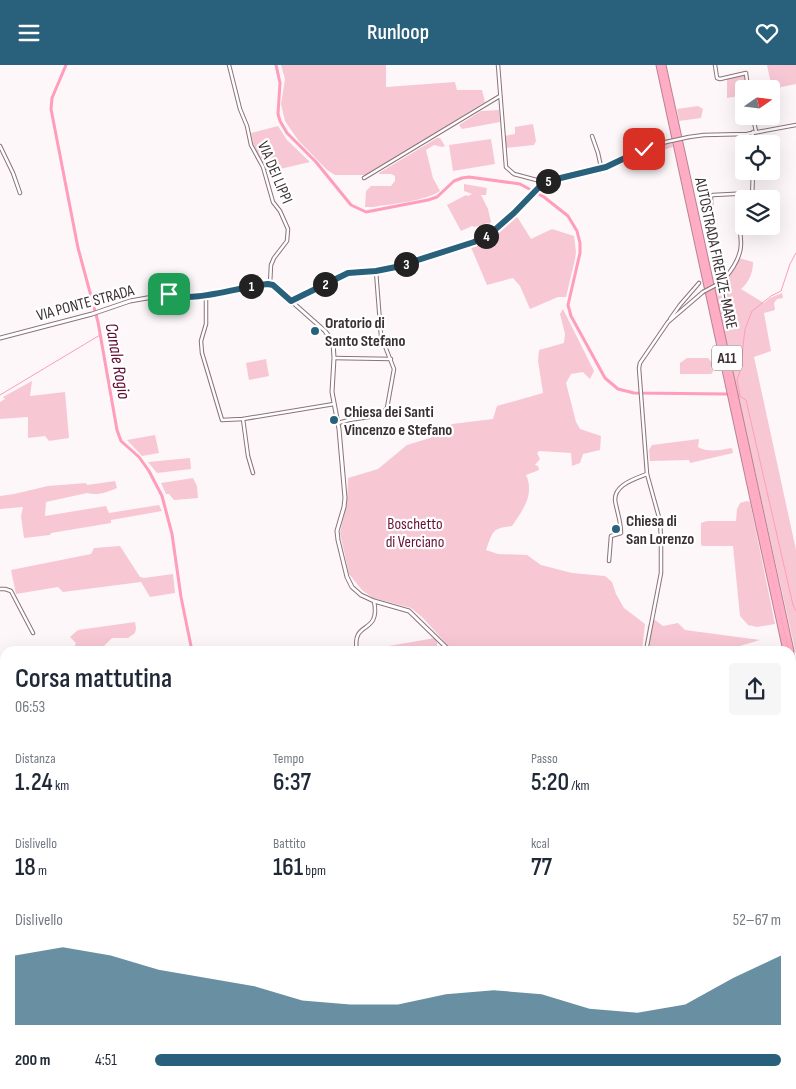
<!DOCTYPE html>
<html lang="it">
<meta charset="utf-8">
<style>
:root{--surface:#fff;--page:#f6f6f7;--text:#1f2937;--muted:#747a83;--accent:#29607b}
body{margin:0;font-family:"Sofia Sans Condensed",sans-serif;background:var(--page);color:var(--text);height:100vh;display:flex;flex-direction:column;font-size:19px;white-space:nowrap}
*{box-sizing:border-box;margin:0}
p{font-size:16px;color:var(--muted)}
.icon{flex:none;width:28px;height:28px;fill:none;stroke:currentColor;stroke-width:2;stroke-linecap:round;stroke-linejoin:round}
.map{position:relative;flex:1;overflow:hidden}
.sheet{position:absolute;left:0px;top:581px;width:796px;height:444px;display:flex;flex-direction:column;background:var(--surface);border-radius:15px 15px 0 0;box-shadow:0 5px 20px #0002}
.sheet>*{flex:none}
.needle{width:32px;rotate:76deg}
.tools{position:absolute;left:735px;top:15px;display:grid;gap:10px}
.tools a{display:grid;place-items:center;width:45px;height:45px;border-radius:5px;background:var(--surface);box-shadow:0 5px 20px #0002;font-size:25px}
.pin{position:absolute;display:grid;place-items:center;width:42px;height:42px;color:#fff;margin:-21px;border-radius:10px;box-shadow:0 2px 8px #0006}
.km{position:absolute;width:25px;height:25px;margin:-12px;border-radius:50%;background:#222;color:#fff;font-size:14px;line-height:25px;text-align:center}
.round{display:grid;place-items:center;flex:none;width:52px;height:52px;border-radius:5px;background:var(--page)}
.head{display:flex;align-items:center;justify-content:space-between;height:85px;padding:0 15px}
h1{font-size:28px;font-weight:600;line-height:38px}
.metrics{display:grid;grid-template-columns:repeat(3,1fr);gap:8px;height:85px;padding:5px 15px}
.metrics div{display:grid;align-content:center}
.metrics b{font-size:25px;font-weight:600}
.metrics small{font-size:14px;font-weight:400}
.metrics p{font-size:14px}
.chart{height:140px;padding:10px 15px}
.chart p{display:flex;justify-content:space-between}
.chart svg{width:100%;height:90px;margin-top:5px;fill:var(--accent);opacity:.7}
ul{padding:0 15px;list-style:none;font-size:16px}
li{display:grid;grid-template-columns:80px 60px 1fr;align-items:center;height:38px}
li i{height:12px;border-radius:6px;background:var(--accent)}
header{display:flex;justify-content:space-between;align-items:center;height:65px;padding:0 15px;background:var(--accent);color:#fff;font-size:22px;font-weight:600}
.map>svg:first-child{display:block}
.green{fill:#f7c7d4}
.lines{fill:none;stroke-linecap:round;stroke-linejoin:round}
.stream{stroke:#ff9dba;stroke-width:1}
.canal{stroke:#ff9dba;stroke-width:3}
.minor-casing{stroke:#8b7379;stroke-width:4.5}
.tertiary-casing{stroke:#8b7379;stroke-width:5}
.motorway-casing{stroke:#ba8292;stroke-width:7}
.minor{stroke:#fff;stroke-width:2.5}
.tertiary{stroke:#fff;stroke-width:3}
.motorway{stroke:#ffadc4;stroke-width:5}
.minor-bridge-casing{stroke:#8b7379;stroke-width:4.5;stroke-linecap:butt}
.minor-bridge{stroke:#fff;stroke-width:2.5}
.route-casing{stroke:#fff;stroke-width:10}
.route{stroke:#29607b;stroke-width:6}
.poi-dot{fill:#29607b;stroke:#fff;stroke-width:2}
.labels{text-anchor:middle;stroke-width:4.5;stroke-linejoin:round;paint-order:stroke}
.shield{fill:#fff;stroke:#766f71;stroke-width:1}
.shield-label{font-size:15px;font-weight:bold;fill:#3b3134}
.street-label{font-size:16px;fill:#3b3134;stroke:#fff}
.poi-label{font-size:16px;font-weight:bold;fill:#3b3134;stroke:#fff;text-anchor:start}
.park-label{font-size:16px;fill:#671236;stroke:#fff}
.water-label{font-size:18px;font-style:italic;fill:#600b31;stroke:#fff}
</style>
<header><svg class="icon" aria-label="menu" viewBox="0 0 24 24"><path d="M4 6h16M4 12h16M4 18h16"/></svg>Runloop<svg class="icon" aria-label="heart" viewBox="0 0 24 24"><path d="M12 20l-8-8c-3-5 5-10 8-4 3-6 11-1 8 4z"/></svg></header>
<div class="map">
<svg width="796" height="1024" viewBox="0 0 796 1024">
<rect width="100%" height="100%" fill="#fdf7f9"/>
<g class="green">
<path d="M281,0H386V22L455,17L457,25H482L485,37L367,110H335L327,105L298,75L285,56L281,39L285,14Z"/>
<path d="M767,0H796V19L772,24Z"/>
<path d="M744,10L747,24H744V30L727,33V14Z"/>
<path d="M698,41L703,44L701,53L679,56L677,44Z"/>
<path d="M499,45L500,57L462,64L459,60L481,46Z"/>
<path d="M533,59L536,76L534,80L505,83L504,71L515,69V62Z"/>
<path d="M278,61L287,75L310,97L267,107L254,83L251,68Z"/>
<path d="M437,73H440L445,81L442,82L434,80L426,85L433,113L440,126C426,136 391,139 373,142H365L366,126L371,121H391L395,116V111L391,109H379V108Z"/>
<path d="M491,74L495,99L453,106L449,80Z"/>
<path d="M672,77L673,82L650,89L619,101L610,102L661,79Z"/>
<path d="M464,119L487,123L486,130H481L488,144L491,157L489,159L488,158L475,162L472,161L461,166L447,140L466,130L468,131L472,129L464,126Z"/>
<path d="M516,150L531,174L552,164L574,171L576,187L575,194L566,232H558L530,244L520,221L513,213L487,220L470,180L488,172Z"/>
<path d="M739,193L753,197C753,208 749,217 741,224L764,238L770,233L782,228L783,233L777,234L774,238L775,245L764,248L771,286L754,292L796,485V589L714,223L724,217Z"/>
<path d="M563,244L594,306L590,314L583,307L571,309L566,318L576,357L580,364L601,371L600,385L583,389L580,398L572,401L571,388L539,386L537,388L540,394L535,400L538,401L539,405L526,410C535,429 523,445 512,461C491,463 493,467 486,485L498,489L527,490L541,500L572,508L605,511L612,517L616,529L624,543L645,559L642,586H453L422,552L411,543L373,533L362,525L349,509L340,468L347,437L348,413L378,404L407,380L430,373L452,359L493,354L497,341L543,328L538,296L539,285L564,278L565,269L560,249Z"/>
<path d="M687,293H708L712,298L713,307L711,309H680V298Z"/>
<path d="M266,294L269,311L249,315L246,298Z"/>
<path d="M32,316L30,331L65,327L69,373L49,376L45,371L28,373V352L0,354V337L5,334L3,332Z"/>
<path d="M155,370L159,388L142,391L127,375Z"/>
<path d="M699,374L698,382C709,388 720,385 732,383L733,388L690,398L689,395L650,396L649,385L652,380Z"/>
<path d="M190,393L191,404L157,408L148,397Z"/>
<path d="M193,413L197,421L198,433L174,435L169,429H166L161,418Z"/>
<path d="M115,416L117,423C107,427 98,431 87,428L46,437L45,451L106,441L109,448L159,440L162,446L111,455V458L51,468L50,470L24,473L21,451L23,442L0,444V431L14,429L48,421L86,418L87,420Z"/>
<path d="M747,436L750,437L775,559L757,562L748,560L740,551L733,481H702L701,479V458L707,456H736L737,444L740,438Z"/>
<path d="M120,481L140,512L144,513L173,509L175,528L150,532L141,517L63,527L58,522L16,529L11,505L91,489L94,483Z"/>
<path d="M655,555L663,561L678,558L685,565L760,575L740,581L734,586H644L648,560Z"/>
<path d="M135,557L136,563L135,568L128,573H112L104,581L78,586L74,583L76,578L70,572L78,565Z"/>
<path d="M435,573L437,578V586H382L383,582Z"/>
<path d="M5,748V848H0V749Z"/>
<path d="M0,987H5V1020H106L107,1024H0Z"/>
</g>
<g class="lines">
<g class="stream">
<path d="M0,330L100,270"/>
<path d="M738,330L746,335L793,540L796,546"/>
<path d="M740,330L737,315L740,306L745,264L752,246L771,231L781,226L790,199L796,188"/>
<path d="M0,852H5"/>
<path d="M109,1020L110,1024"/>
</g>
<g class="canal">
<path d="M66,0L52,33L51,44L78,183L98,257L117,365L121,376L139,392L149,406L162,431L172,469L181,532L192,586"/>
<path d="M276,0L280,18L278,49L280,56L287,68L316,97L351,140L366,147L428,135L437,132L454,116L462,113L469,112L520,119L544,132L568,151L577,166L580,178V188L568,240L571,251L605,313L618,324L634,328L727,329"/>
<path d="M267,1020L268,1024"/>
</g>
<g class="minor-casing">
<g id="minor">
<path d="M229,0L240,44L247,61L251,80L263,102L273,137L280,146L288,164L287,176L274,193L271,200L270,219"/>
<path d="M498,0L506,102L514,109L544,117"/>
<path d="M715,0L717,13L720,14L746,8L748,24"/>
<path d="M753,51L756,67"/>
<path d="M592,71L598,88L601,102"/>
<path d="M689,72L704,70L747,69L796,60"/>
<path d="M751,79L753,67"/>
<path d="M0,81L13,108L20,128"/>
<path d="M364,113L500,31"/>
<path d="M752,134L753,106"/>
<path d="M711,148V131L713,130L752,128"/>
<path d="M718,219C729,211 741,193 741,179C741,167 737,158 744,148"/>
<path d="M206,230V259L201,276L202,288L222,355L243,354L334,339"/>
<path d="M291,236L348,208L376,206L396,202L474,177L490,169L514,148L544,117L606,102L654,81L666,77"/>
<path d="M670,254L680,240L699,218"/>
<path d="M334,293L391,294"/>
<path d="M243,354L248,391L253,408"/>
<path d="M338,358L349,355L381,350L387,343L394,304L381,271L376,206"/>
<path d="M609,496L611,471L621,468C621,458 618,450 616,440C610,421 634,414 647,409"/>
<path d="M0,524H5L11,526L33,568"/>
<path d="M357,586C351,554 381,571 374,536"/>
<path d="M646,586L661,508V474L660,456L647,409L639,303L640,298L668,257L703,227"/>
<path d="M791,638L794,637"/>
<path d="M791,1005L796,1003"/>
<path d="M669,1020V1024"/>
<path d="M748,1020V1024"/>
</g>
</g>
<g class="tertiary-casing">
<g id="tertiary">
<path d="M0,273L92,249L130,236L170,229C183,238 245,222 263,219L273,220L325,266L333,277L334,293L332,327L339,364L345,433L344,442L337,466L338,475L347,512L352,522L361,530L374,536L409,546L450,586"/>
<path d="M593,1020L594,1024"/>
<path d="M398,1024L422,1020"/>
</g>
</g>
<g class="motorway-casing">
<g id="motorway">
<path d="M659,0L786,586"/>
<path d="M663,0L791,586"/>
<path d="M791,589L796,611"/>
<path d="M791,609L796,631"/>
</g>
</g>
<use href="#minor" class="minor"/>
<use href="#tertiary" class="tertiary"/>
<use href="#motorway" class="motorway"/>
<g class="minor-bridge-casing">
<g id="minor-bridge">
<path d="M666,77L689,72"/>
<path d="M703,227L718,219"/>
</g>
</g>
<use href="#minor-bridge" class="minor-bridge"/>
</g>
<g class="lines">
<g class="route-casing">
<path id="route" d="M169,229C190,239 242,221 268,219L273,220L291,236L348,208L376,206L396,202L474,177L490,169L514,148L544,117L606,102L644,84"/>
</g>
<use href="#route" class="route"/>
</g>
<g class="poi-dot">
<circle cx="315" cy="266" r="5"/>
<circle cx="334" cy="355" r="5"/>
<circle cx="616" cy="464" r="5"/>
</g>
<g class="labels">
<rect class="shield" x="712" y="280.5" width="30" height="25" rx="4"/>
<g class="shield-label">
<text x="727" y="298">A11</text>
</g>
<g class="street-label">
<text transform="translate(276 107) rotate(67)" y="6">VIA DEI LIPPI</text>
<text transform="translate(717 188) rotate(78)" y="6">AUTOSTRADA FIRENZE-MARE</text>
<text transform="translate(85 237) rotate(-15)" y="6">VIA PONTE STRADA</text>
</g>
<g class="poi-label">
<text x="325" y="263">Oratorio di<tspan x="325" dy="18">Santo Stefano</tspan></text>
<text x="344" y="352">Chiesa dei Santi<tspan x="344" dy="18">Vincenzo e Stefano</tspan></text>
<text x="626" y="461">Chiesa di<tspan x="626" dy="18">San Lorenzo</tspan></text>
</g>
<g class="park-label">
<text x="415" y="464">Boschetto<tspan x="415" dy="18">di Verciano</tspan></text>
</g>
<g class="water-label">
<text transform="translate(118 296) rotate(80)" y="6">Canale Rogio</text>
</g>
</g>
</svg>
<div class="tools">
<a><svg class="needle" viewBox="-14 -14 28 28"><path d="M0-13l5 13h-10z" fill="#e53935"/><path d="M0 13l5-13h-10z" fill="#747a83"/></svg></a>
<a><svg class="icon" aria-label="locate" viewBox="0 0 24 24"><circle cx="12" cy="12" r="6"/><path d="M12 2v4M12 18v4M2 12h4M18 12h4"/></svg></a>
<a><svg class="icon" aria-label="layers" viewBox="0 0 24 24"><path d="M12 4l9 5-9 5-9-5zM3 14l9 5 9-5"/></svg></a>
</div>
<div class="pin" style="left:169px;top:229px;background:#1e9e55"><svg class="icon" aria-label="arrive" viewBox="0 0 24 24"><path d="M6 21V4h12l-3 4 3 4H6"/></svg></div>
<div class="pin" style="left:644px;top:84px;background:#d93025"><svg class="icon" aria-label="check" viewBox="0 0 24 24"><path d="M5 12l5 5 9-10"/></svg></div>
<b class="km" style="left:251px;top:221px">1</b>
<b class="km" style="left:325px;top:219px">2</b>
<b class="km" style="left:406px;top:199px">3</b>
<b class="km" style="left:486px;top:171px">4</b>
<b class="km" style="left:548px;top:116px">5</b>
<section class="sheet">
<div class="head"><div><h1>Corsa mattutina</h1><p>06:53</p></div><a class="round"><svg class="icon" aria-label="share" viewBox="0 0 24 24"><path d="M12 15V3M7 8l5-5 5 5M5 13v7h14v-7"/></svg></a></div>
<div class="metrics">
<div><p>Distanza</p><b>1.24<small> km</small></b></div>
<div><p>Tempo</p><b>6:37</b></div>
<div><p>Passo</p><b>5:20<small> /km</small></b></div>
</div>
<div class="metrics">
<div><p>Dislivello</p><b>18<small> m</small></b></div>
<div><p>Battito</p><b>161<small> bpm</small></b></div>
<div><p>kcal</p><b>77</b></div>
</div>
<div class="chart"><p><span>Dislivello</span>52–67 m</p>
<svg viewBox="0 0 160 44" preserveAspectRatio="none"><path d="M0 44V10L10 6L20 10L30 17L40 21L50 25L60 32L70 34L80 34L90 29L100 27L110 29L120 36L130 38L140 34L150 21L160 10V44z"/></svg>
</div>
<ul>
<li><b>200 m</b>4:51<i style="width:100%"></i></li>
</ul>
</section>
</div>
